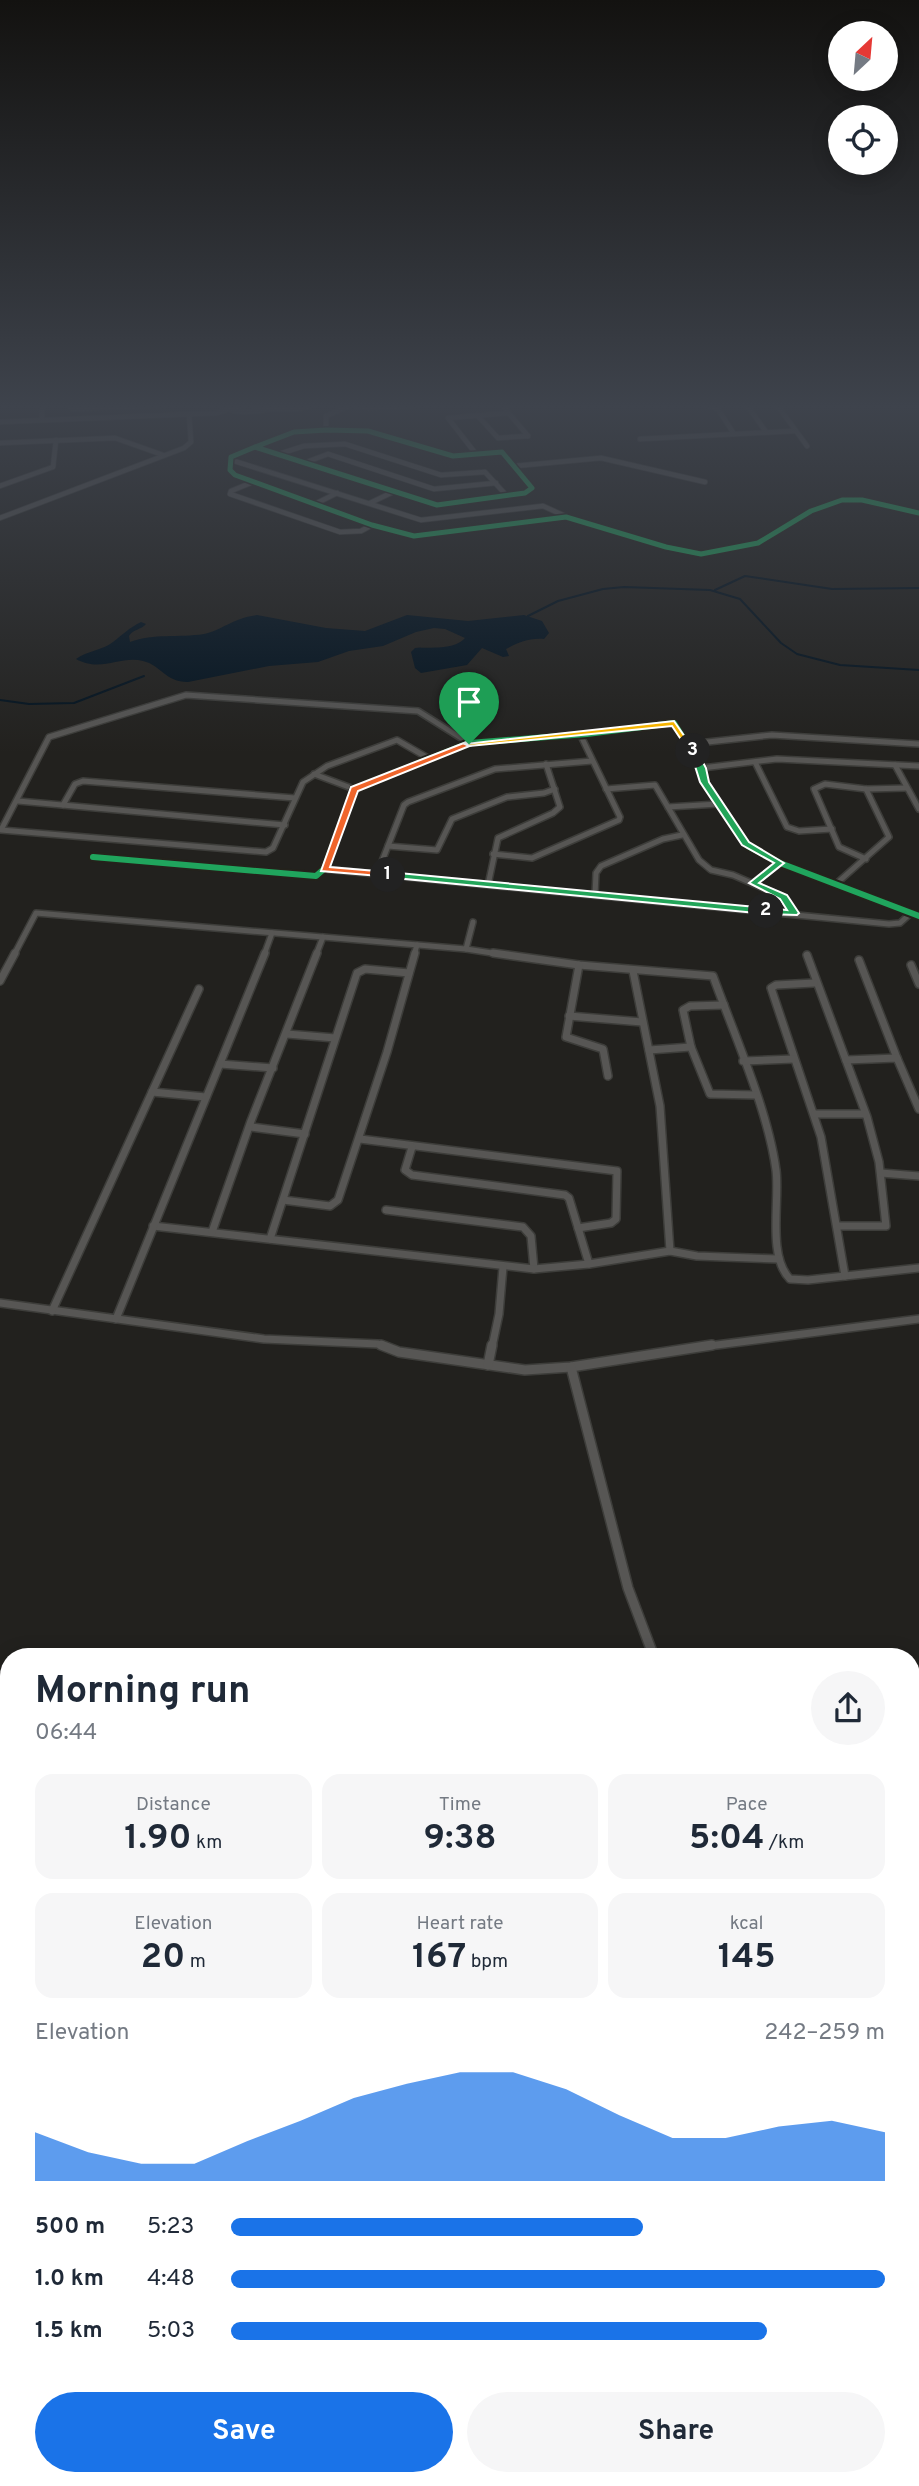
<!DOCTYPE html>
<meta charset="utf-8">
<style>
:root{--surface:#fff;--page:#f6f6f7;--text:#1f2937;--muted:#747a83;--accent:#1a73e8}
body{margin:0;font-family:Overpass,sans-serif;background:var(--page);color:var(--text);height:100vh;display:flex;flex-direction:column;font-size:26px;white-space:nowrap}
*{box-sizing:border-box;margin:0}
p{font-size:23px;color:var(--muted)}
.icon{flex:none;width:38px;height:38px;fill:none;stroke:currentColor;stroke-width:2;stroke-linecap:round;stroke-linejoin:round}
.map{position:relative;flex:1;overflow:hidden}
.sheet{position:absolute;left:0px;top:1648px;width:920px;height:838px;display:flex;flex-direction:column;background:var(--surface);border-radius:28px 28px 0 0;box-shadow:0 4px 18px #0003}
.sheet>*{flex:none}
.needle{width:46px;rotate:26deg}
.tools{position:absolute;left:828px;top:21px;display:grid;gap:14px}
.tools a{display:grid;place-items:center;width:70px;height:70px;border-radius:50%;background:var(--surface);box-shadow:0 4px 18px #0003;font-size:35px}
.pin{position:absolute;display:grid;place-items:center;width:60px;height:60px;color:#fff;margin:-72px -30px;border-radius:50% 50% 50% 0;rotate:-45deg;box-shadow:0 0 7px #0007}
.pin .icon{rotate:45deg}
.km{position:absolute;width:35px;height:35px;margin:-18px;border-radius:50%;background:#222;color:#fff;font-size:19px;line-height:35px;text-align:center}
.round{display:grid;place-items:center;flex:none;width:74px;height:74px;border-radius:37px;background:var(--page)}
.overview{display:flex;align-items:center;justify-content:space-between;height:119px;padding:0 35px}
h1{font-size:38px;font-weight:700;line-height:52px}
.metrics{display:grid;grid-template-columns:repeat(3,1fr);gap:10px;height:119px;padding:7px 35px}
.metrics div{display:grid;align-content:center;border-radius:18px;background:var(--page);text-align:center}
.metrics b{font-size:35px;font-weight:700}
.metrics small{font-size:19px;font-weight:400}
.metrics p{font-size:19px}
.chart{height:196px;padding:14px 35px}
.chart p{display:flex;justify-content:space-between}
.chart svg{width:100%;height:126px;margin-top:7px;fill:var(--accent);opacity:.7}
.primary-button{display:flex;gap:14px;margin-top:auto;padding:14px 35px}
.primary-button a{flex:1;height:80px;border-radius:42px;background:var(--accent);color:#fff;font-size:28px;font-weight:700;line-height:80px;text-align:center}
.primary-button a+a{background:var(--page);color:var(--text)}
ul{padding:0 35px;list-style:none;font-size:23px}
li{display:grid;grid-template-columns:112px 84px 1fr;align-items:center;height:52px}
li i{height:18px;border-radius:9px;background:var(--accent)}
.map>svg:first-child{display:block}
.green{fill:#4f4414}
.water{fill:#03131f}
.lines{fill:none;stroke-linecap:round;stroke-linejoin:round}
.stream{stroke:#03131f;stroke-width:2}
.minor-far4-casing{stroke:#3d3d3a;stroke-width:6}
.minor-far3-casing{stroke:#3d3d3a;stroke-width:8}
.minor-far2-casing{stroke:#3d3d3a;stroke-width:10}
.minor-far1-casing{stroke:#3d3d3a;stroke-width:12}
.minor-casing{stroke:#3d3d3a;stroke-width:14}
.minor-far4{stroke:#575654;stroke-width:4.5}
.minor-far3{stroke:#575654;stroke-width:5}
.minor-far2{stroke:#575654;stroke-width:7}
.minor-far1{stroke:#575654;stroke-width:9}
.minor{stroke:#575654;stroke-width:10}
.cycleway-far1-casing{stroke:#24221c;stroke-width:8}
.cycleway-casing{stroke:#24221c;stroke-width:10}
.cycleway-far1{stroke:#20a55d;stroke-width:5}
.cycleway{stroke:#20a55d;stroke-width:6}
.split-1{fill:#f0652b;stroke:#fff;stroke-width:2}
.split-2{fill:#22a559;stroke:#fff;stroke-width:2}
.split-3{fill:#22a559;stroke:#fff;stroke-width:2}
.split-4{fill:#f5b400;stroke:#fff;stroke-width:2}
</style>
<div class="map">
<svg width="919" height="2486" viewBox="0 0 919 2486">
<rect width="100%" height="100%" fill="#22211e"/>
<path class="green" d="M0,2254L9,2260V2478H93L98,2486H0Z"/>
<g class="water">
<path d="M257,615L326,628L365,631L407,615L468,621L524,615L542,621L549,633L544,639C528,638 520,642 506,649L509,656L503,657L482,648L467,665L421,673L415,668L411,652L415,648C430,647 455,650 465,638L445,629L434,628L416,632L383,646L349,651L318,662L269,666L188,682C165,682 161,665 143,661C121,655 101,673 76,659C87,651 103,650 113,642C122,635 129,628 141,622L146,624C141,630 133,629 129,636L130,642C154,633 179,638 204,634C222,630 233,618 257,615Z"/>
<path d="M0,1855L9,1863V1978L0,1972Z"/>
<path d="M832,2478H904V2486H835Z"/>
</g>
<g class="lines">
<g class="stream">
<path d="M715,590L745,576L832,589L919,588"/>
<path d="M528,616L558,601L603,589L624,587L710,590L740,599L781,643L797,654L840,665L919,670"/>
<path d="M0,700L29,704L74,703L144,676"/>
</g>
<g class="minor-far4-casing">
<g id="minor-far4">
<path d="M42,405V420"/>
<path d="M68,405L73,409L170,405"/>
<path d="M351,405L368,408L424,405"/>
<path d="M502,405L528,436"/>
<path d="M706,405L718,409L734,434"/>
<path d="M747,405L766,432"/>
<path d="M777,405L807,446"/>
<path d="M231,410C245,414 252,411 266,410C282,408 296,412 312,405"/>
<path d="M477,415L498,438L528,436"/>
<path d="M0,422L216,413L244,405"/>
<path d="M326,430V416L351,405"/>
<path d="M326,430L368,431L453,456L502,452L532,488L525,493L437,505L255,447L294,432Z"/>
<path d="M640,439L794,431"/>
<path d="M0,443L115,438L163,455"/>
<path d="M255,447L231,457L230,470L235,475L372,525L414,536L566,517L666,547L701,554L758,543L811,511L842,500H862L919,513"/>
<path d="M279,454L304,446L345,444L441,475L485,472L507,496"/>
<path d="M476,454L448,418L508,413"/>
<path d="M231,460L421,520L543,506L565,516"/>
<path d="M304,463L328,454L434,489L496,483"/>
<path d="M515,466L601,458L705,482"/>
<path d="M253,482L231,491L230,494L340,532L361,531L372,525"/>
<path d="M0,486L53,467L56,440"/>
<path d="M370,503L393,492"/>
<path d="M315,504L337,493"/>
<path d="M0,518L184,448L191,442L189,414"/>
</g>
</g>
<g class="minor-far3-casing">
<g id="minor-far3">
<path d="M689,744L772,735L919,744"/>
<path d="M755,762L787,827L799,831L832,829"/>
<path d="M895,765L919,809"/>
<path d="M702,768L777,759L919,766"/>
<path d="M314,774L354,789"/>
<path d="M606,789L655,785L699,860L711,870L733,875L784,897L794,913"/>
<path d="M18,801L285,825"/>
<path d="M63,805L75,784L83,781L295,798"/>
<path d="M668,807L718,804"/>
<path d="M2,828L49,737L186,695L418,711L469,743"/>
<path d="M1,830L266,852L273,848L303,782L327,766L397,740L428,758"/>
<path d="M388,846L437,850L452,819L507,797L544,793L555,789"/>
<path d="M493,854L532,858L619,820L620,817L580,734"/>
<path d="M93,857L316,876L324,869L354,789L469,743L587,734L674,723L702,768L706,785L748,846L780,863L919,916"/>
<path d="M866,859L839,847L814,789L825,784L866,789L907,788"/>
<path d="M324,869L889,924L900,923L911,913"/>
<path d="M377,874L404,805L408,802L495,769L592,761"/>
<path d="M753,883L780,863"/>
<path d="M837,883L889,837L866,789"/>
<path d="M488,885L498,838L553,813L560,807L546,764"/>
<path d="M595,895L596,873L601,866L663,839L682,835"/>
<path d="M466,949L505,955"/>
<path d="M14,955L36,913L466,949L473,922"/>
<path d="M264,955L272,933"/>
<path d="M316,955L323,937"/>
<path d="M414,955L417,945"/>
</g>
</g>
<g class="minor-far2-casing">
<g id="minor-far2">
<path d="M493,953L579,965L713,976C734,1034 768,1110 776,1170C780,1200 767,1256 790,1279L808,1280L919,1268"/>
<path d="M807,955L867,1117L879,1162L886,1226H838"/>
<path d="M859,960L897,1058"/>
<path d="M579,965L566,1037L603,1049L608,1076"/>
<path d="M911,965L919,984"/>
<path d="M633,971L660,1106L670,1251"/>
<path d="M0,981L15,953"/>
<path d="M814,983L776,985L771,988L821,1137L845,1276"/>
<path d="M724,1005L690,1006L683,1010L691,1047L710,1094L756,1095"/>
<path d="M569,1016L642,1022"/>
<path d="M287,1034L335,1038"/>
<path d="M649,1050L691,1047"/>
<path d="M846,1060L897,1058L919,1109"/>
<path d="M743,1061L794,1059"/>
<path d="M220,1064L273,1068"/>
<path d="M152,1092L206,1097"/>
<path d="M815,1114H864"/>
<path d="M251,1127L305,1134"/>
<path d="M360,1139L617,1171L616,1219L611,1223L578,1228"/>
<path d="M412,1147L405,1170L412,1175L565,1195L569,1198L589,1264"/>
<path d="M881,1173L919,1176"/>
<path d="M283,1200L330,1206L338,1200L387,1052L415,953"/>
<path d="M386,1210L523,1227L531,1236L534,1269"/>
<path d="M153,1226L534,1269L589,1264L670,1251L697,1256L779,1259"/>
<path d="M212,1232L251,1121L317,953"/>
<path d="M270,1239L357,973L365,969L409,973"/>
<path d="M0,1303L264,1339L378,1344L386,1347"/>
<path d="M52,1311L199,989"/>
<path d="M116,1319L265,953"/>
<path d="M492,1347L499,1314L503,1267"/>
<path d="M701,1347L919,1319"/>
</g>
</g>
<g class="minor-far1-casing">
<g id="minor-far1">
<path d="M381,1345L399,1352L525,1370L571,1367L712,1345"/>
<path d="M488,1365L492,1345"/>
<path d="M571,1367L628,1588L654,1657"/>
</g>
</g>
<g class="minor-casing">
<g id="minor">
<path d="M912,1848L919,1853"/>
<path d="M603,2486L613,2478"/>
</g>
</g>
<use href="#minor-far4" class="minor-far4"/>
<use href="#minor-far3" class="minor-far3"/>
<use href="#minor-far2" class="minor-far2"/>
<use href="#minor-far1" class="minor-far1"/>
<use href="#minor" class="minor"/>
<g class="cycleway-far1-casing">
<g id="cycleway-far1">
<path d="M326,430L368,431L453,456L502,452L532,488L525,493L437,505L255,447L294,432Z"/>
<path d="M255,447L231,457L230,470L235,475L372,525L414,536L566,517L666,547L701,554L758,543L811,511L842,500H862L919,513"/>
</g>
</g>
<g class="cycleway-casing">
<path id="cycleway" d="M93,857L316,876L324,869L354,789L469,743L587,734L674,723L702,768L706,785L748,846L780,863L919,916"/>
</g>
<use href="#cycleway-far1" class="cycleway-far1"/>
<use href="#cycleway" class="cycleway"/>
</g>
<linearGradient id="sky" x2="0" y2="1"><stop stop-color="#131210"/><stop offset="0.54" stop-color="#3e434c"/><stop offset="1" stop-color="#3e434c" stop-opacity="0"/></linearGradient>
<rect width="919" height="753" fill="url(#sky)"/>
<path class="split-1" d="M469,741L472,745L358,791L330,867L388,872L391,873V877L321,871L351,787Z"/>
<path class="split-2" d="M388,872L766,908L770,911L766,914L385,877V873Z"/>
<path class="split-3" d="M690,750L697,751L706,768L709,782L749,842L784,863L759,883L787,895L799,913L797,915L766,914L761,911L766,908L787,910L780,899L749,883L774,863L742,845L700,782Z"/>
<path class="split-4" d="M674,721L696,753H690L672,726L469,746L465,744Z"/>
</svg>
<div class="tools">
<a><svg class="needle" viewBox="-14 -14 28 28"><path d="M0-13l5 13h-10z" fill="#e53935"/><path d="M0 13l5-13h-10z" fill="#747a83"/></svg></a>
<a><svg class="icon" aria-label="locate" viewBox="0 0 24 24"><circle cx="12" cy="12" r="6"/><path d="M12 2v4M12 18v4M2 12h4M18 12h4"/></svg></a>
</div>
<div class="pin" style="left:469px;top:744px;background:#1e9e55"><svg class="icon" aria-label="arrive" viewBox="0 0 24 24"><path d="M6 21V4h12l-3 4 3 4H6"/></svg></div>
<b class="km" style="left:388px;top:875px">1</b>
<b class="km" style="left:766px;top:911px">2</b>
<b class="km" style="left:693px;top:751px">3</b>
<section class="sheet">
<div class="overview"><div><h1>Morning run</h1><p>06:44</p></div><a class="round"><svg class="icon" aria-label="share" viewBox="0 0 24 24"><path d="M12 15V3M7 8l5-5 5 5M5 13v7h14v-7"/></svg></a></div>
<div class="metrics">
<div><p>Distance</p><b>1.90<small> km</small></b></div>
<div><p>Time</p><b>9:38</b></div>
<div><p>Pace</p><b>5:04<small> /km</small></b></div>
</div>
<div class="metrics">
<div><p>Elevation</p><b>20<small> m</small></b></div>
<div><p>Heart rate</p><b>167<small> bpm</small></b></div>
<div><p>kcal</p><b>145</b></div>
</div>
<div class="chart"><p><span>Elevation</span>242–259 m</p>
<svg viewBox="0 0 160 44" preserveAspectRatio="none"><path d="M0 44V27L10 34L20 38L30 38L40 30L50 23L60 15L70 10L80 6L90 6L100 12L110 21L120 29L130 29L140 25L150 23L160 27V44z"/></svg>
</div>
<ul>
<li><b>500 m</b>5:23<i style="width:63%"></i></li>
<li><b>1.0 km</b>4:48<i style="width:100%"></i></li>
<li><b>1.5 km</b>5:03<i style="width:82%"></i></li>
</ul>
<div class="primary-button"><a>Save</a><a>Share</a></div>
</section>
</div>
